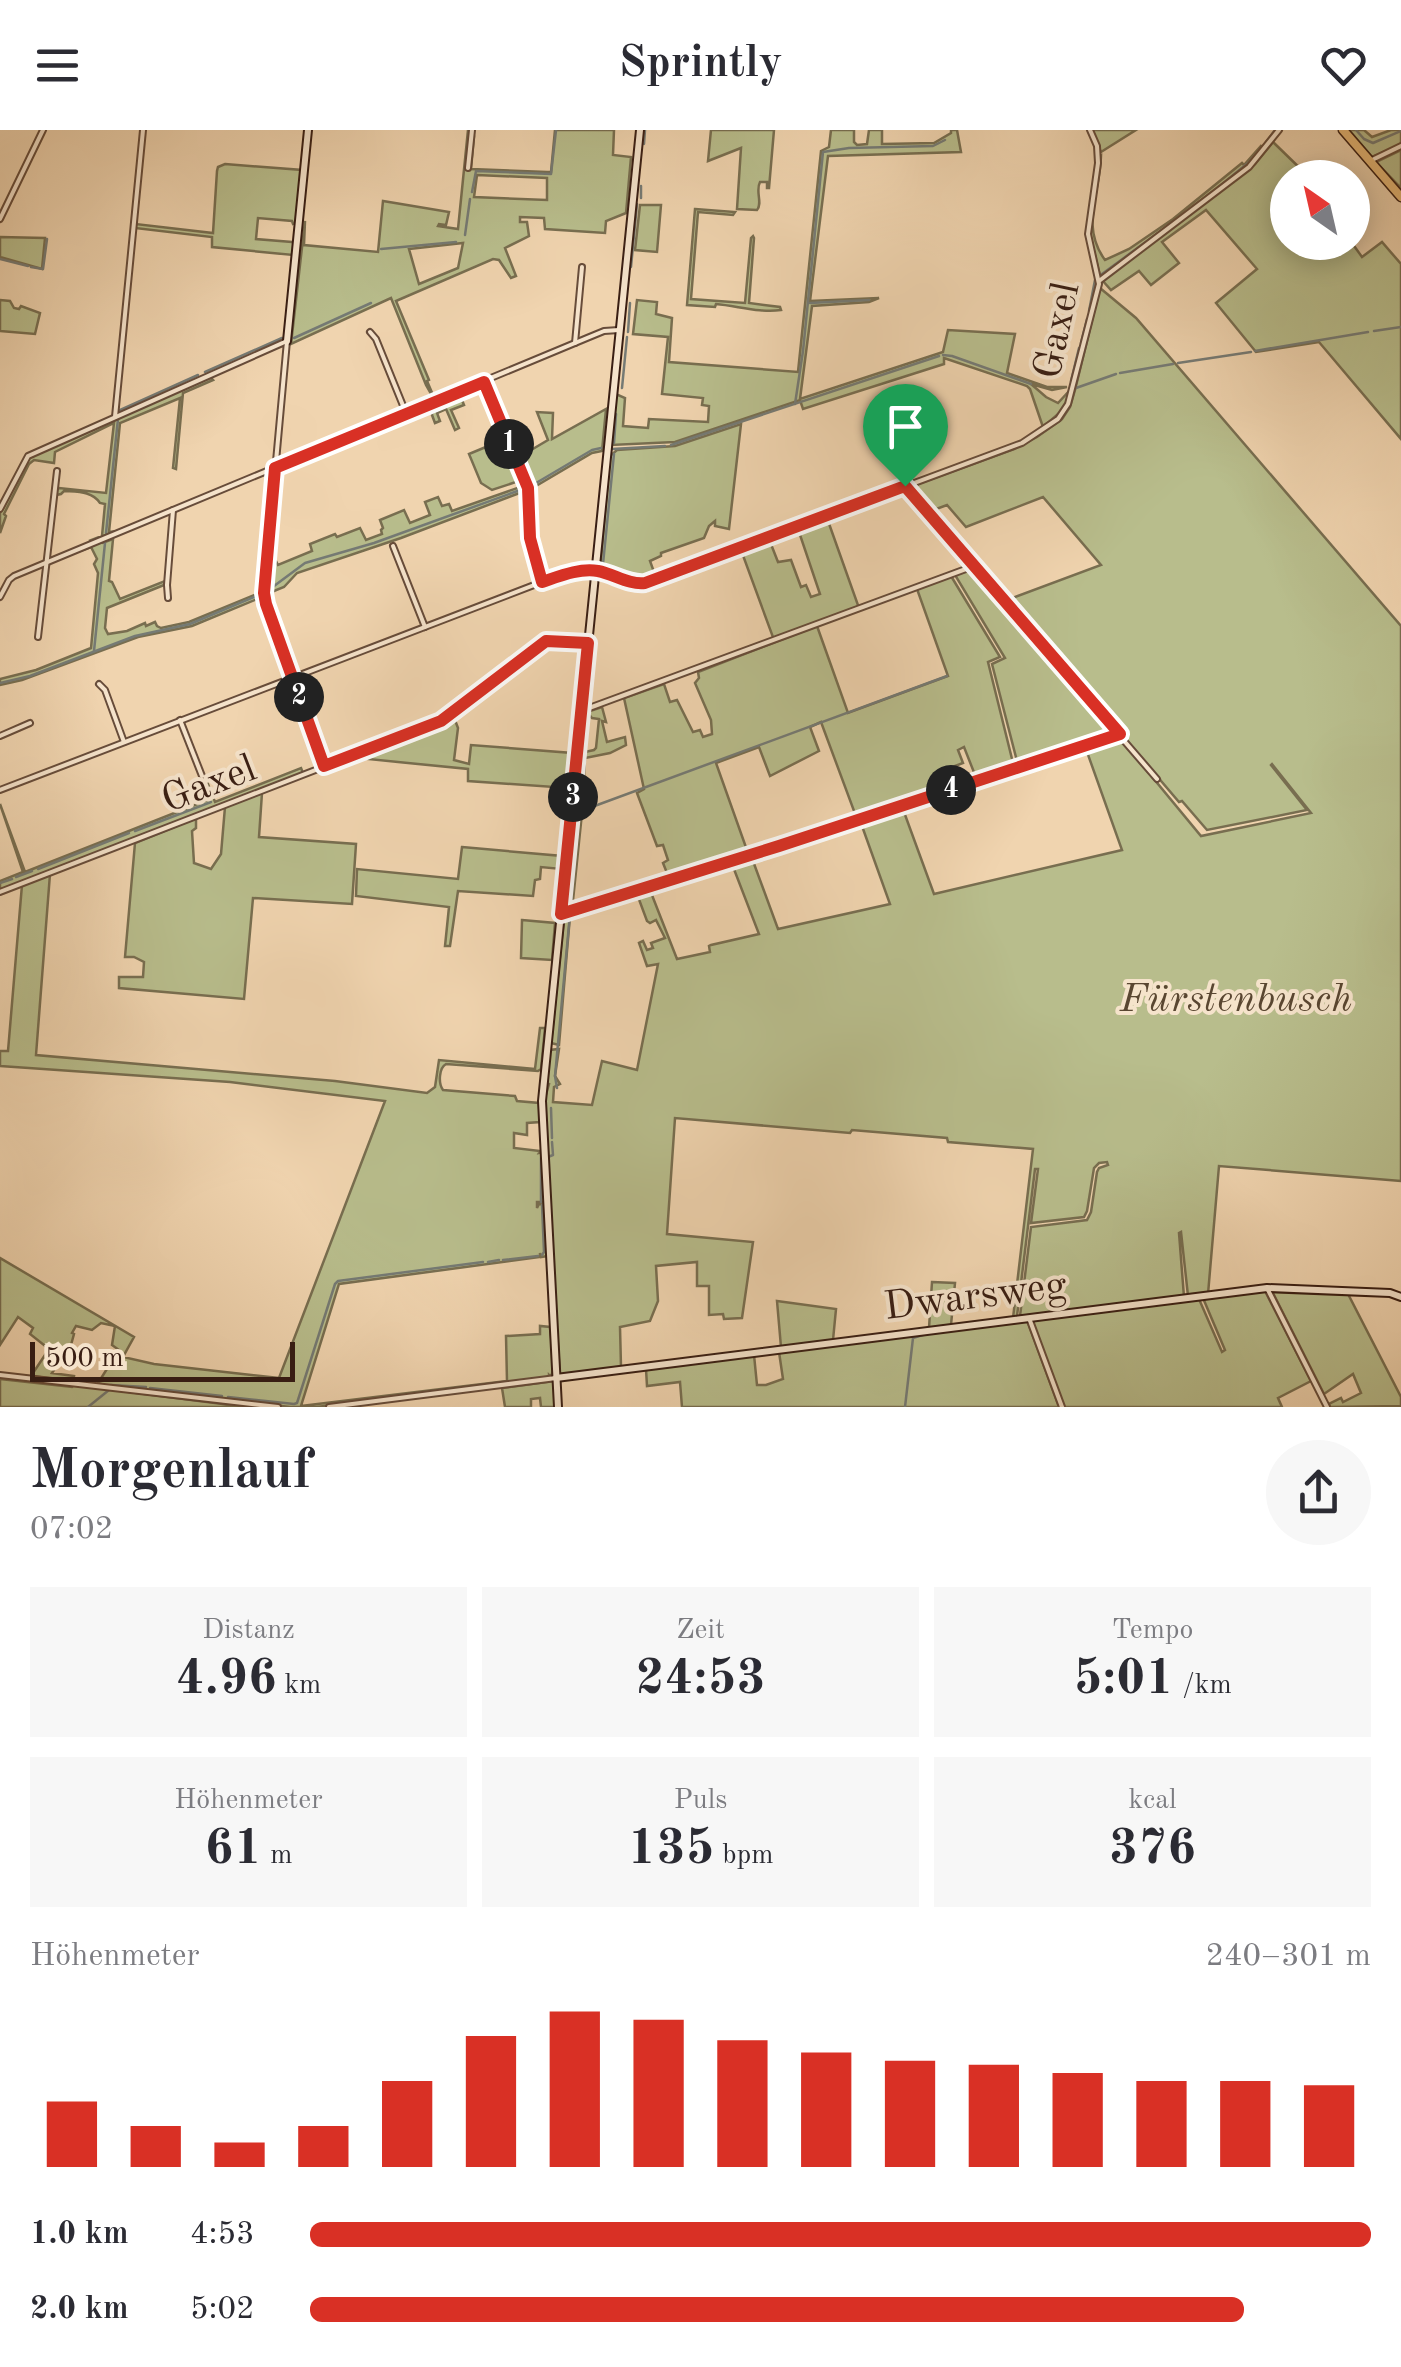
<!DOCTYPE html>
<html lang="de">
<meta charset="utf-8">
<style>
:root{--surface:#fff;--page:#f7f7f7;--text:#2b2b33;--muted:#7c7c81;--accent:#d93025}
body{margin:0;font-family:"Old Standard TT",serif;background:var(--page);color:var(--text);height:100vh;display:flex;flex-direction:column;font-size:38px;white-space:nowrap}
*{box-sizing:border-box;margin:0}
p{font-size:32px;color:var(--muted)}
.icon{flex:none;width:55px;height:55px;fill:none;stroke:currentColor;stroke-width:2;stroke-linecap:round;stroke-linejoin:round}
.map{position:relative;height:1277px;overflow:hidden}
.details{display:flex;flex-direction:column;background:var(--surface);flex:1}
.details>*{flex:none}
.needle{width:65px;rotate:326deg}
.tools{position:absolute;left:1270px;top:30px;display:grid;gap:20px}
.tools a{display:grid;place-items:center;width:100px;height:100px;border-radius:50%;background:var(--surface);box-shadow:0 5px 25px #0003;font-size:50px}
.scale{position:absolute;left:30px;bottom:25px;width:265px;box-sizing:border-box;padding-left:10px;border:5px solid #391e13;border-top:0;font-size:28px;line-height:35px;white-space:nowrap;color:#391e13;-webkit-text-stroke:8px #f5e3cb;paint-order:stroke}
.pin{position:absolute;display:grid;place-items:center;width:85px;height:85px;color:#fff;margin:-102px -42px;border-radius:50% 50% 50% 0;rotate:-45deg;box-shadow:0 0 10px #0007}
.pin .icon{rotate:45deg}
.km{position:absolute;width:50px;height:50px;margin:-25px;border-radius:50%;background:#222;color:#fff;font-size:28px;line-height:50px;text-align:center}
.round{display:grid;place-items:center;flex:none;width:105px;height:105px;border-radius:52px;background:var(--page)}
.summary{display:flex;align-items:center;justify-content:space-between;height:170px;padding:0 30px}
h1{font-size:55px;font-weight:600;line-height:75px}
.figures{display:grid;grid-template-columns:repeat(3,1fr);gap:15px;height:170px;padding:10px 30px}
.figures div{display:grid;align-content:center;border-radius:0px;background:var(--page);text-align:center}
.figures b{font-size:50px;font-weight:600}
.figures small{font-size:28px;font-weight:400}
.figures p{font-size:28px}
.chart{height:280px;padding:20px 30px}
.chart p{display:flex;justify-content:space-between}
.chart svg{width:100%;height:180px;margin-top:10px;stroke:var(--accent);stroke-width:6}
ul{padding:0 30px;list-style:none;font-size:32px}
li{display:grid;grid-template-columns:160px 120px 1fr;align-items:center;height:75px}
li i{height:25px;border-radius:12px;background:var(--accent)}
header{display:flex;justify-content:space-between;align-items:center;height:130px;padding:0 30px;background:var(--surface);font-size:45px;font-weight:600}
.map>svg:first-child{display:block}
.green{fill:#b8bd8c;stroke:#786e50;stroke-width:2.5;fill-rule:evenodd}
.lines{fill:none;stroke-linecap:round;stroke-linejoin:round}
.stream{stroke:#757a74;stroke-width:2.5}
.street-casing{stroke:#674c3a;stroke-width:8}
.secondary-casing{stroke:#391e13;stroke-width:10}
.primary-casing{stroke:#391e13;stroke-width:11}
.street{stroke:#f5e3cb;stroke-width:4}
.secondary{stroke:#f5e3cb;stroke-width:6}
.primary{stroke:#e8ba78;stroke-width:8}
.route-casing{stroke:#fff;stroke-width:20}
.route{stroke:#d93025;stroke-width:12}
.labels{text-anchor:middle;stroke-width:8;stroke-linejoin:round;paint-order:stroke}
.street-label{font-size:40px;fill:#391e13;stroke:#f5e3cb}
.park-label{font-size:40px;font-style:italic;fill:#594631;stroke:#f5e3cb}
</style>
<header><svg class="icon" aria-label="menu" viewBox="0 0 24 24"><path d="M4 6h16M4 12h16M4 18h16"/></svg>Sprintly<svg class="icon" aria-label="heart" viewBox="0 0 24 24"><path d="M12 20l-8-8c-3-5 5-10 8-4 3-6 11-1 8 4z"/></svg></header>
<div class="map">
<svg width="1401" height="1277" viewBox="0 0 1401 1277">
<rect width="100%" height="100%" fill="#f0d4af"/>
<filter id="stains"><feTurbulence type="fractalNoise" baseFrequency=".002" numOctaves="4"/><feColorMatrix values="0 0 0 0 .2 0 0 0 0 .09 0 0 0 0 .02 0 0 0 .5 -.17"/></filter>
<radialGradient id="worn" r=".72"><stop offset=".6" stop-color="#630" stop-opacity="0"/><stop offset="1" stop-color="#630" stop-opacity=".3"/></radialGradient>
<g class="green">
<path d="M468,0H471L474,6L471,39L547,42H551L555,0H614L613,25L631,27L626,83L606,91L605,103L545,99L544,88L520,87V92H527L529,106L505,118L516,146L511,148L499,130L493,129L396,171L429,250L427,251L433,265L436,266L434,269L426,255L391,168L291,214L305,91L304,115L378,122L383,71L449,82L446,95L439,94L438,96L458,99ZM477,45L547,48V70L474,67ZM463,113L458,138L419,154L409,119Z"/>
<path d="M711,0H774L769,58H767V52H760C755,61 763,73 757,80L737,79L741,18L708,31Z"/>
<path d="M831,0H854V12L857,15L867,14L869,0H882V14L934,13L951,3V0H957L961,22L828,26L810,171L879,168L869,172L812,176L800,269L943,222L948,200L1015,204L1007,243L1047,257H1067L1052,260L1031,254L1046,267L1058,273L1070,260L1064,279L1043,297L1030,259L1027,256L944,228V234L803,279L800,270L675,312L611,315L616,264L625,268L623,296L648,298L649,289L708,292L709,276L702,275L703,268L662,264L668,207L633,204L637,170L657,172L656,184L672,188L669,232L798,242L821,21L829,17Z"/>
<path d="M1091,0H1136L1101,22Z"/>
<path d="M1349,0H1364L1372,7L1391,0H1401V15L1372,27Z"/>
<path d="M1273,12L1309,47L1288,48V112L1352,113L1362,127L1382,112L1401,134V309L1319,212L1256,222L1216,173L1257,139L1206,80L1162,112L1179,133L1151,155L1139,141L1111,160L1102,150L1240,46L1255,34Z"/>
<path d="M1261,16L1264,18L1253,32L1104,146H1100L1089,100L1099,28L1101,26C1100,64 1080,96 1105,130L1129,119L1173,89L1242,33L1244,35Z"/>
<path d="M1401,20V58L1376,32Z"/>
<path d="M225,34L302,40L296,93L293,94L292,91L258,88L256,109L292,112L295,114L293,125L212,117V107L135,98L136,94L213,103L217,41L218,37Z"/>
<path d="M640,75H661L657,122L635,120Z"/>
<path d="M695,79L735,82L733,85L698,82L691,169L745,173L751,108L753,106L754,108L749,173L780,177L781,180C760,183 738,176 716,174L715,177L687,175Z"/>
<path d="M0,107L45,108L42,139L0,127Z"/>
<path d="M1100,158L1136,188L1401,496V1051L1219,1036L1208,1164L1188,1166L1181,1102L1179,1103L1184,1167L1020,1186L1031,1097L1087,1090L1091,1082L1097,1042L1099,1038L1108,1035L1107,1032L1099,1033L1094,1038L1087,1081L1084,1087L1031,1093L1038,1039H1035L1017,1186L1013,1188L1033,1019L948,1012L947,1008L852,1000L850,1003L675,988L667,1104L753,1112L742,1188L724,1189L723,1184L709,1185V1156H697V1132L656,1136L658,1171L650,1191L620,1197L621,1237L560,1245L549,1084L545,968L549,954L546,953L550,920L559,919L555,946L560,954L554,957L553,972L592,975L602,931L637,940L658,834L647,836L639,813L643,811L647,820L653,818L651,813L665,808L656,790L650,793L647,791L637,764L650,760L677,829L710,822L709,816L711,815L759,804L732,734L980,653L981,656L904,682L934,764L1122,720L1086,619L1120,608L1201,706L1311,683L1272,634L1271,635L1307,680L1207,700L1182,671L1179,672L1007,470L1101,435L1043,367L966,397L947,375L931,381L915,362V355L1014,319L1037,307L1062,289L1070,277L1075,260ZM862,696L890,774L778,799L753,731Z"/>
<path d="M0,170L10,171L14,178L19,179L21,176L40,183L35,204L0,201Z"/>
<path d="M209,246L213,250L183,263L176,339L173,338L180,268L120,293L109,402L118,401L89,411L102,406L105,374L100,373C92,361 78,362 64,361L61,364L56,365L54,362L59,358L106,363L114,293L55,322L54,333L34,330L29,334L4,384L6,386L0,403V381L26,329Z"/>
<path d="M460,265L464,275L451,280L459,298L455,300L446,279L437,283L440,291L435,293L432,285L433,276Z"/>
<path d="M606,279L602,321L592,323L531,359L529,353L532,351L521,326L548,310L537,282L553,283L552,309Z"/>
<path d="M741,294L729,399L715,396V391L709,396L704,408L661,423V426L650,431L654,442L649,444L651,450C633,457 617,444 600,440L610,326L617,320L675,316Z"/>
<path d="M505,309L521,348L519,351L492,360L481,353L469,324Z"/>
<path d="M523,356L525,361L401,408L297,443L284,457L269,463L272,423L278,435L312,421L310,414L335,404L337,407L360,398L366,410L382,404L381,400L383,398L380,390L404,380L410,393L430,385L425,372L438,367L442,376L449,374L452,381Z"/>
<path d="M827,388L859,478L774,510L741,420L769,409L778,432L791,430L801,457L806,455L811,467L820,464L798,399Z"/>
<path d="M114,406L102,413L113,409L109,451L112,452L120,469L165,451L164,455L107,478L105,498L108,504L127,501L145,493L146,496L155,492L157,496L161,498L189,492L259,463L262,447V467L192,496L138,507L22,550L0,555V549L36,540L91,518L98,443L94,434L97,429L91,417L80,421Z"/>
<path d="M974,438L1116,603L1018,635L992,534L1005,528L955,445Z"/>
<path d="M951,446L1000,527L988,532L1014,637L977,650L964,617L958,620L963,633L944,640L951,659L857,689L821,592L810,597L819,621L770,646L759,617L716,633L748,723L669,748L663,733L668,730L663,715L657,716L637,663L644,659L624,568L664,554L670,572L677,570L693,602L700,600L703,607L712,604L711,590L695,553L699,548L698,542L817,496L848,583L948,546L917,459Z"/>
<path d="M602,577L606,592L602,591L607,612L625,607L626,615L610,623L585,628L582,683L572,780L564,782L580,623L594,620L596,618L599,589L592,588L587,582Z"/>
<path d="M453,585L458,598L454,630L469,634L471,615L572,623L568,658L468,651V639L368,629L371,620L442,593Z"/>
<path d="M301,638L303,643L0,760V751L23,742L0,674L25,742L210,669L204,652L206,649L215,672Z"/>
<path d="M262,663L259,707L356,714L352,774L253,768L244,869L119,858V847H143L144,832L134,827H125L135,713L196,688V698L192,701L194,733L211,739L221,724L225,677Z"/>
<path d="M462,717L562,726L561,739L541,737L540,749L535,750L533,766L458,761L450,816H445L449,777L356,766L357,739L458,749Z"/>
<path d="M50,744L36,925L335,951L427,963L435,957L439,930L535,939L540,898H545L541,939L538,941L446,934C439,938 438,953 443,960L515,966L517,971L539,973L540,992L527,993V1005L514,1003V1018L540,1021L539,1023L543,1022L545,1072H537V1078L539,1074L546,1075L548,1126L541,1127L540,1123V1127L339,1154L301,1276L507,1251L506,1206L540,1204V1196L550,1197C551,1214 557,1232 551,1247L549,1245V1247L317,1277H290L104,1255L98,1253L119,1220L112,1215L115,1196L101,1193L92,1200L76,1196L72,1203L74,1204L71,1215L52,1243L74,1246L73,1251L31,1246L49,1219L30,1204L33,1198L18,1187L0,1215V1128L134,1207L123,1227L154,1234L279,1248L385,971L230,952L0,936V921H8L22,755Z"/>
<path d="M570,786L559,915L551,913L564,788Z"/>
<path d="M522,790L555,793L552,830L521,828Z"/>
<path d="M932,1152L955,1153L951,1195L929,1198Z"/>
<path d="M1265,1161L1311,1251L1278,1268L1282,1277H1064L1032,1192V1190L1199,1169L1222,1222L1225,1220L1203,1168Z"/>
<path d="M1272,1161L1348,1164L1401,1267V1276L1330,1277L1329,1274L1341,1268L1343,1272L1361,1263L1353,1244L1324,1264Z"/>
<path d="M777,1171L836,1179L833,1210L781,1217Z"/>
<path d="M1027,1190L1059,1277H682L680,1252L647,1256L646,1239L754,1225L757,1255H766L783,1249L779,1222Z"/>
<path d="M0,1249L72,1257L74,1255L246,1277H0Z"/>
<path d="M554,1251L555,1277H541L540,1268L531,1269V1277H505L502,1258Z"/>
</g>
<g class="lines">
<g class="stream">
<path d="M1356,0L1364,9L1373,13L1401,1"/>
<path d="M1266,12L1275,0"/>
<path d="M644,14L645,0"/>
<path d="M472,62L476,41L551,44L556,0"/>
<path d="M1208,66L1249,32L1262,17"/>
<path d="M641,68V56"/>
<path d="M465,105L470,69"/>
<path d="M381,119L456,112"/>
<path d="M0,129L28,136"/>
<path d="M31,137L43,139L47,109"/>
<path d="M631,137L637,74"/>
<path d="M1102,144L1169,95"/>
<path d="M810,173L869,170"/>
<path d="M1089,181L1095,150"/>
<path d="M1374,201L1401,197"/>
<path d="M628,202L630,173"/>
<path d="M294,208L371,173"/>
<path d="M1081,213L1087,189"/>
<path d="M1255,221L1368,202"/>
<path d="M943,225L952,226L1031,254"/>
<path d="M1178,233L1251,222"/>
<path d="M205,242L282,208"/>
<path d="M1120,243L1173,234"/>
<path d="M1071,251L1079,218"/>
<path d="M622,258L627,207"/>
<path d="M1076,258L1116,244"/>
<path d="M795,274L803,221L823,22L849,18L933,16L945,10"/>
<path d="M118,281L198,245"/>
<path d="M614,313L616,284"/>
<path d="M671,315L939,226"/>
<path d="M612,319L665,316"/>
<path d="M531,356L592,320L601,318"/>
<path d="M106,403L118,289"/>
<path d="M741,420L766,411"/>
<path d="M603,434L614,324"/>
<path d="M700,435L739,421"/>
<path d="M604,439L634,450L648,449"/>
<path d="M270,459L305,433L374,413L523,359"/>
<path d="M94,521L105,413"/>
<path d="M0,553L30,546L135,506L190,494L259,465"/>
<path d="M135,701L211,672"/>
<path d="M38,739L129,703"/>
<path d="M16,747L32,741"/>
<path d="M0,753L12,749"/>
<path d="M557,958L555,946L579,687L581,681L947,546"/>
<path d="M551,978L552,1008"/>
<path d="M548,1027L553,1025L552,1012"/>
<path d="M541,1028V1072"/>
<path d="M542,1075L544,1122L542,1125"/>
<path d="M503,1130L538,1126"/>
<path d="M488,1132L499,1130"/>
<path d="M111,1255L146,1257"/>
<path d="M150,1258L222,1266"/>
<path d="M228,1267L294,1274L297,1273L335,1154L338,1151L483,1132"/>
<path d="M88,1277L109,1260"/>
<path d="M905,1277L913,1208L926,1204"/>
</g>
<g class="street-casing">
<g id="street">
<path d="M1370,31L1401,16"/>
<path d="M468,38L472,0"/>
<path d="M0,89L43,0"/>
<path d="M1099,151L1249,37L1279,0"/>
<path d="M370,202L376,209L406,283"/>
<path d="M575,213L582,137"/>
<path d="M484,252L527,358V382L531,416L542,451"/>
<path d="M115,287L143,0"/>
<path d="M905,357L1157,649"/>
<path d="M0,379L28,326L287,211L264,463L265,474L324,636"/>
<path d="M393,416L425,497"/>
<path d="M0,467L9,450L14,446L587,208L604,201L619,200"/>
<path d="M168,468L167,455L173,380"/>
<path d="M38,507L57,341"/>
<path d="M99,554L105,560L124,612"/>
<path d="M581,581L974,436"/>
<path d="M180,590L202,646"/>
<path d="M0,606L30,593"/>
<path d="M0,660L542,452C560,446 579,438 598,441C614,444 629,455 645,453L1022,313L1058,289L1068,274L1099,154L1088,104L1098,33L1097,16L1090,0"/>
<path d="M0,762L437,593L546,511L586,513"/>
<path d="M563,785L1119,605"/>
<path d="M1267,1158L1327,1277"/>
<path d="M1029,1188L1062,1277"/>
<path d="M0,1245L278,1277"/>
<path d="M329,1277L556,1248"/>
</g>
</g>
<g class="secondary-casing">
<g id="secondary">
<path d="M287,211L308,0"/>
<path d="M556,1248L1267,1158L1390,1163L1401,1167"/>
<path d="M558,1277L542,971L640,0"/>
</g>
</g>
<g class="primary-casing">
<path id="primary" d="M1343,0L1401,67"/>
</g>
<use href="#street" class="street"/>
<use href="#secondary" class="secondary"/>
<use href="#primary" class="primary"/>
</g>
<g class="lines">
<g class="route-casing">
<path id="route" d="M484,252L528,358L530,408L542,452C560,446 579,438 598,441C614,444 629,455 645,453L905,356L1120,604L779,716L561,784L588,513L546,511L441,591L324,636L266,474L264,463L275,338Z"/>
</g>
<use href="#route" class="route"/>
</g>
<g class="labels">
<g class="street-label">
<text transform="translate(1055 200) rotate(-78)" y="14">Gaxel</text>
<text transform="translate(208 652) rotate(-21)" y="14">Gaxel</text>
<text transform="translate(975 1164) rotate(-7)" y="14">Dwarsweg</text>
</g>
<g class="park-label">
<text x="1236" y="881">Fürstenbusch</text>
</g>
</g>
<rect width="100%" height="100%" filter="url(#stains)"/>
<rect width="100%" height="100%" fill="url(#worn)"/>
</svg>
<div class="tools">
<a><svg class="needle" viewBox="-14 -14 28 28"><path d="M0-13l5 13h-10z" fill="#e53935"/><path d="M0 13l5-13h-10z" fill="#7c7c81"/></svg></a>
</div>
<div class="scale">500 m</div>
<div class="pin" style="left:905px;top:356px;background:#1e9e55"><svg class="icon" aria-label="arrive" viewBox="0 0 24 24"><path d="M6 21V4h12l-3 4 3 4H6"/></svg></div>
<b class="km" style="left:509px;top:314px">1</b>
<b class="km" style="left:299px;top:567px">2</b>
<b class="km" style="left:573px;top:667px">3</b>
<b class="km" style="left:951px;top:660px">4</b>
</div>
<section class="details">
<div class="summary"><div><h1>Morgenlauf</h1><p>07:02</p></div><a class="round"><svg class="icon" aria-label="share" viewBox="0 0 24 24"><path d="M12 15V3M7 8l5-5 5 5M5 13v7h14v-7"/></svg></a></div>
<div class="figures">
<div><p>Distanz</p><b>4.96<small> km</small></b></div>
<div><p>Zeit</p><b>24:53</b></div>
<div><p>Tempo</p><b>5:01<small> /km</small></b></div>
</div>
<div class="figures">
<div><p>Höhenmeter</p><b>61<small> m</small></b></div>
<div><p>Puls</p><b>135<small> bpm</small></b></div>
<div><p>kcal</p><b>376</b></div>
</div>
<div class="chart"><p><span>Höhenmeter</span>240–301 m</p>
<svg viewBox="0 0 160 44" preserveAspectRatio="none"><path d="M5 44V28M15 44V34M25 44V38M35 44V34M45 44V23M55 44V12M65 44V6M75 44V8M85 44V13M95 44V16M105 44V18M115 44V19M125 44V21M135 44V23M145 44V23M155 44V24"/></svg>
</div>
<ul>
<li><b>1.0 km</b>4:53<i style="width:100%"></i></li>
<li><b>2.0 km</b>5:02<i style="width:88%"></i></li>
</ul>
</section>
